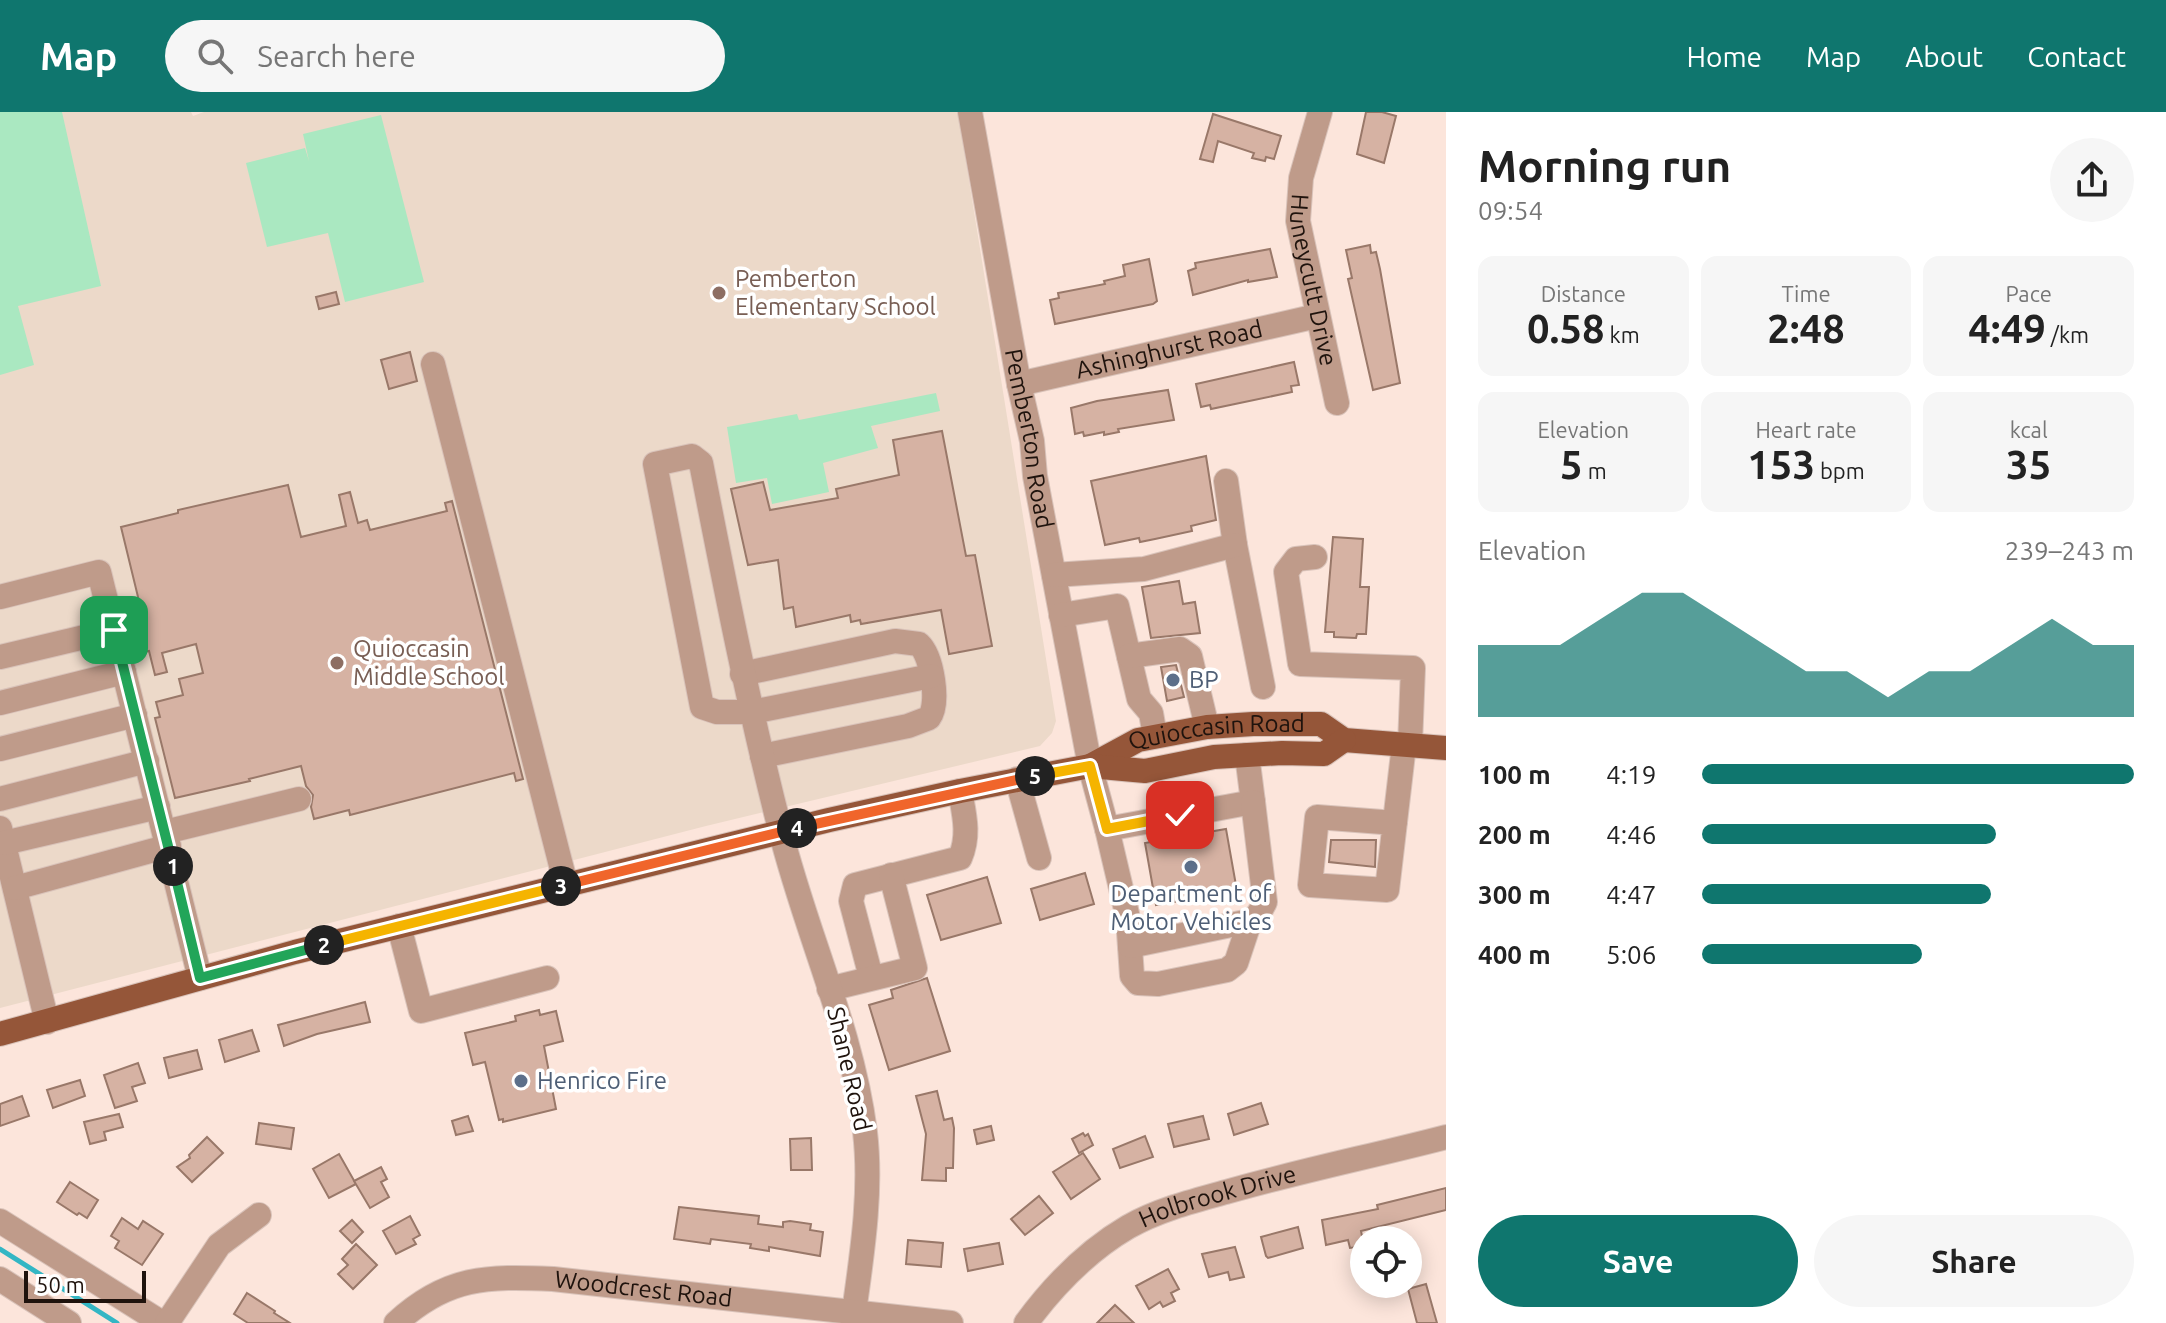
<!DOCTYPE html>
<meta charset="utf-8">
<style>
:root{--surface:#fff;--page:#f6f6f6;--text:#222;--muted:#767676;--accent:#0f766e}
body{margin:0;font-family:Ubuntu,sans-serif;background:var(--page);color:var(--text);height:100vh;display:flex;flex-direction:column;font-size:30px;white-space:nowrap}
*{box-sizing:border-box;margin:0}
p{font-size:26px;color:var(--muted)}
.icon{flex:none;width:44px;height:44px;fill:none;stroke:currentColor;stroke-width:2;stroke-linecap:round;stroke-linejoin:round}
.map{position:relative;flex:1;overflow:hidden}
.panel{display:flex;flex-direction:column;background:var(--surface);width:720px}
.panel>*{flex:none}
.fabs{position:absolute;left:1350px;top:1114px;display:grid;gap:16px}
.fabs a{display:grid;place-items:center;width:72px;height:72px;border-radius:50%;background:var(--surface);box-shadow:0 4px 20px #0003;font-size:40px}
.scale{position:absolute;left:24px;bottom:20px;width:122px;box-sizing:border-box;padding-left:8px;border:4px solid #1f130d;border-top:0;font-size:22px;line-height:28px;white-space:nowrap;color:#1f130d;-webkit-text-stroke:6px #fff;paint-order:stroke}
.pin{position:absolute;display:grid;place-items:center;width:68px;height:68px;color:#fff;margin:-34px;border-radius:16px;box-shadow:0 4px 12px #0006}
.km{position:absolute;width:40px;height:40px;margin:-20px;border-radius:50%;background:#222;color:#fff;font-size:22px;line-height:40px;text-align:center}
.round{display:grid;place-items:center;flex:none;width:84px;height:84px;border-radius:42px;background:var(--page)}
.overview{display:flex;align-items:center;justify-content:space-between;height:136px;padding:0 32px}
h1{font-size:44px;font-weight:700;line-height:60px}
.figures{display:grid;grid-template-columns:repeat(3,1fr);gap:12px;height:136px;padding:8px 32px}
.figures div{display:grid;align-content:center;border-radius:16px;background:var(--page);text-align:center}
.figures b{font-size:40px;font-weight:700}
.figures small{font-size:22px;font-weight:400}
.figures p{font-size:22px}
.chart{height:224px;padding:16px 32px}
.chart p{display:flex;justify-content:space-between}
.chart svg{width:100%;height:144px;margin-top:8px;fill:var(--accent);opacity:.7}
.button{display:flex;gap:16px;margin-top:auto;padding:16px 32px}
.button a{flex:1;height:92px;border-radius:48px;background:var(--accent);color:#fff;font-size:32px;font-weight:700;line-height:92px;text-align:center}
.button a+a{background:var(--page);color:var(--text)}
ul{padding:0 32px;list-style:none;font-size:26px}
li{display:grid;grid-template-columns:128px 96px 1fr;align-items:center;height:60px}
li i{height:20px;border-radius:10px;background:var(--accent)}
header{display:flex;align-items:center;gap:48px;box-sizing:border-box;height:112px;padding:0 40px;background:var(--accent);color:#fff}
header strong{font-size:38px}
nav{display:flex;gap:44px;margin-inline-start:auto;font-size:28px}
.search{width:560px;height:72px;background:var(--page);display:flex;align-items:center;gap:20px;box-sizing:border-box;padding:0 28px;border-radius:44px;color:var(--muted);font-size:30px}
main{display:flex;flex:1;min-height:0}
.map>svg:first-child{display:block}
.education{fill:#ecd9c9}
.green{fill:#aae8c1}
.lines{fill:none;stroke-linecap:round;stroke-linejoin:round}
.stream{stroke:#33b6c4;stroke-width:5}
.building{fill:#d6b2a3;stroke:#997869;stroke-width:2}
.minor-casing{stroke:#d9c3ba;stroke-width:26}
.major-casing{stroke:#d9c3ba;stroke-width:26}
.minor{stroke:#bf9b8a;stroke-width:24}
.major{stroke:#955639;stroke-width:24}
.split-1-casing{stroke:#fff;stroke-width:16}
.split-2-casing{stroke:#fff;stroke-width:16}
.split-3-casing{stroke:#fff;stroke-width:16}
.split-4-casing{stroke:#fff;stroke-width:16}
.split-5-casing{stroke:#fff;stroke-width:16}
.split-6-casing{stroke:#fff;stroke-width:16}
.split-1{stroke:#22a559;stroke-width:10}
.split-2{stroke:#22a559;stroke-width:10}
.split-3{stroke:#f5b400;stroke-width:10}
.split-4{stroke:#f0652b;stroke-width:10}
.split-5{stroke:#f0652b;stroke-width:10}
.split-6{stroke:#f5b400;stroke-width:10}
.education-dot{fill:#8d6e63;stroke:#fff;stroke-width:3}
.service-dot{fill:#5c6f8a;stroke:#fff;stroke-width:3}
.labels{text-anchor:middle;stroke-width:7;stroke-linejoin:round;paint-order:stroke}
.education-label{font-size:24px;fill:#785e54;stroke:#fff;text-anchor:start}
.street-label{font-size:24px;fill:#1f130d;stroke:#fff}
.service-label{font-size:24px;fill:#4e5e75;stroke:#fff;text-anchor:start}
</style>
<header>
<strong>Map</strong>
<div class="search"><svg class="icon" aria-label="search" viewBox="0 0 24 24"><circle cx="10" cy="10" r="6"/><path d="M15 15l6 6"/></svg>Search here</div>
<nav><a>Home</a><a>Map</a><a>About</a><a>Contact</a></nav>
</header>
<main>
<div class="map">
<svg width="1446" height="1211" viewBox="0 0 1446 1211">
<rect width="100%" height="100%" fill="#fce5db"/>
<path class="education" d="M0,0H191L193,4L204,0H958L1056,609L1052,621L1040,634L706,714L0,896Z"/>
<g class="green">
<path d="M0,0H62L101,174L18,194L34,253L0,263Z"/>
<path d="M381,3L424,170L345,190L328,121L267,135L246,51L305,36L309,49L303,22Z"/>
<path d="M936,281L940,299L871,314L878,336L823,351L829,380L772,392L767,366L736,371L727,315L797,302L799,308Z"/>
</g>
<g class="lines">
<path class="stream" d="M0,1137L117,1211"/>
</g>
<g class="building">
<path d="M1366,0H1382L1396,4L1384,51L1357,42Z"/>
<path d="M1213,2L1281,24L1274,47L1266,45L1265,49L1252,46L1254,41L1218,29L1213,50L1200,47Z"/>
<path d="M1370,133L1371,141L1376,140L1380,157L1400,271L1373,278L1348,167L1352,166L1346,138Z"/>
<path d="M1270,137L1277,165L1248,170V168L1193,183L1188,159L1196,156L1195,151Z"/>
<path d="M1149,147L1157,189L1153,192L1055,212L1050,188L1059,186L1058,181L1105,172L1104,169L1125,164L1123,153Z"/>
<path d="M336,180L339,192L319,197L316,185Z"/>
<path d="M410,240L417,269L389,277L381,248Z"/>
<path d="M1294,250L1299,273L1291,274L1292,280L1211,297L1210,293L1201,295L1196,272Z"/>
<path d="M1168,278L1174,308L1118,317L1119,320L1104,323V320L1084,324L1083,320L1075,322L1071,296L1097,289Z"/>
<path d="M942,319L966,444L975,443L992,534L949,542L941,498L861,512L860,508L851,510L850,503L796,515L793,495L784,497L778,448L748,453L731,377L763,370L770,398L838,386L836,377L899,363L893,328Z"/>
<path d="M1206,344L1216,408L1191,414L1192,419L1155,427L1140,430L1139,426L1105,433L1091,369Z"/>
<path d="M288,373L301,425L346,414L339,383L350,380L358,411L367,408L370,418L447,399L445,391L452,389L523,667L516,669L514,661L350,703L349,698L314,707L311,695L313,683L306,674L301,654L249,667L250,669L175,686L155,606L160,605L156,590L183,583L179,567L203,561L196,532L162,541L167,560L155,563L149,539L144,540L131,491L139,489L121,415L178,401V398Z"/>
<path d="M1333,425L1363,427L1360,475H1369L1366,522H1357L1356,526L1334,525V520H1325Z"/>
<path d="M1179,469L1183,492L1195,490L1200,521L1151,526L1142,475Z"/>
<path d="M1176,553L1184,585L1167,589L1161,555Z"/>
<path d="M1226,717L1237,779L1156,793L1145,731Z"/>
<path d="M1331,728H1376L1375,755L1329,750Z"/>
<path d="M1085,761L1094,792L1040,808L1031,777Z"/>
<path d="M987,765L1001,811L941,828L927,783Z"/>
<path d="M927,866L950,939L889,958L869,893L893,886L891,878Z"/>
<path d="M365,890L370,910L317,922L284,934L278,913Z"/>
<path d="M539,898L540,903L556,899L563,929L544,934L556,997L503,1010V1007L499,1008L485,950L473,953L465,921L516,909L515,904Z"/>
<path d="M252,918L259,939L225,950L219,928Z"/>
<path d="M197,938L202,957L169,966L164,946Z"/>
<path d="M138,951L145,971L132,975L137,989L115,996L104,963Z"/>
<path d="M80,968L85,984L53,996L47,978Z"/>
<path d="M937,979L944,1008L952,1006L954,1016L953,1056H946V1069L922,1068L926,1022L916,984Z"/>
<path d="M22,984L29,1004L0,1014V992Z"/>
<path d="M1261,991L1268,1012L1234,1023L1228,1002Z"/>
<path d="M119,1002L123,1015L104,1020L106,1028L90,1032L84,1010Z"/>
<path d="M468,1004L473,1019L456,1023L452,1009Z"/>
<path d="M1203,1004L1209,1027L1174,1035L1168,1012Z"/>
<path d="M259,1011L294,1016L291,1037L256,1032Z"/>
<path d="M991,1014L994,1028L977,1032L974,1018Z"/>
<path d="M1083,1021L1085,1024L1088,1022L1093,1033L1079,1041L1072,1027Z"/>
<path d="M1145,1024L1153,1045L1120,1056L1113,1037Z"/>
<path d="M207,1025L223,1041L192,1070L177,1055L190,1046L189,1043Z"/>
<path d="M811,1026L812,1058H791L790,1027Z"/>
<path d="M1083,1041L1100,1067L1071,1087L1053,1060Z"/>
<path d="M339,1042L356,1072L329,1086L313,1057Z"/>
<path d="M381,1055L387,1067L381,1070L389,1085L370,1096L354,1069Z"/>
<path d="M70,1070L98,1088L87,1106L79,1101L77,1103L57,1090Z"/>
<path d="M1446,1076V1098L1361,1119L1364,1134L1350,1136L1348,1128L1326,1133L1322,1108L1378,1097L1377,1093Z"/>
<path d="M1039,1084L1053,1101L1025,1123L1011,1107Z"/>
<path d="M679,1095L759,1104L758,1112L783,1115V1110L790,1109L811,1112L810,1118L823,1120L820,1144L769,1135V1139L750,1136L751,1132L711,1127L710,1132L674,1127Z"/>
<path d="M410,1104L420,1123L413,1127L416,1132L396,1142L383,1119Z"/>
<path d="M122,1106L138,1117L143,1109L163,1122L142,1153L115,1136L119,1129L111,1124Z"/>
<path d="M352,1108L363,1120L352,1131L340,1119Z"/>
<path d="M1298,1115L1303,1136L1268,1146L1266,1144L1261,1125Z"/>
<path d="M908,1128L943,1131L941,1155L906,1152Z"/>
<path d="M999,1131L1003,1152L968,1159L964,1137Z"/>
<path d="M356,1132L377,1153L353,1177L338,1162L348,1153L342,1147Z"/>
<path d="M1235,1135L1244,1165L1230,1168L1228,1160L1209,1165L1202,1142Z"/>
<path d="M1168,1157L1179,1177L1171,1181L1175,1189L1163,1195L1160,1190L1149,1197L1136,1174Z"/>
<path d="M1426,1172L1437,1211H1417L1408,1177Z"/>
<path d="M247,1181L275,1199L274,1201L290,1211H248L234,1202Z"/>
<path d="M1115,1193L1134,1211H1097Z"/>
</g>
<g class="lines">
<g class="minor-casing">
<g id="minor">
<path id="s1" d="M970,0L1019,272L1032,329L1035,364L1090,654L1107,717L1253,690L1247,643"/>
<path id="s2" d="M1320,0L1301,66L1298,109L1337,291"/>
<path d="M433,252L566,773"/>
<path id="s3" d="M1019,272L1317,204"/>
<path d="M1226,369L1235,433L1263,575"/>
<path d="M1315,445L1296,447L1286,460L1300,552L1413,556L1410,633"/>
<path d="M1054,463L1144,457L1235,433"/>
<path d="M0,485L99,460L200,866"/>
<path d="M1061,503L1117,494L1139,587L1151,601L1155,624"/>
<path d="M1129,544L1180,537L1190,544L1207,615"/>
<path d="M0,545L114,518"/>
<path d="M742,562L895,529L919,532C932,544 940,591 929,606L908,614L762,644"/>
<path d="M0,591L124,560"/>
<path d="M0,637L135,603"/>
<path d="M1017,667L1039,746"/>
<path d="M0,687L147,649"/>
<path d="M1395,711L1317,705L1310,773L1387,778L1404,633"/>
<path d="M0,716L47,910"/>
<path d="M1107,717L1128,806L1132,864L1138,871L1158,872L1227,858L1236,851L1250,809"/>
<path d="M165,720L299,687"/>
<path d="M4,731L158,695"/>
<path d="M15,776L169,734"/>
<path d="M399,814L421,899L547,866"/>
<path d="M1130,834L1250,809L1258,803L1265,790L1253,690"/>
<path d="M871,865L851,789L855,773L960,746C970,723 964,702 960,679"/>
<path d="M829,877L915,856L891,763"/>
<path d="M0,1109L162,1211"/>
<path d="M0,1167L69,1211"/>
<path d="M854,1200C862,1142 872,1079 865,1020C852,916 805,819 780,717C749,596 725,474 701,351L692,344L655,352L702,595L717,600H752L931,564"/>
<path d="M167,1211L219,1133L259,1103"/>
<path id="s4" d="M396,1211C447,1164 487,1164 553,1167L951,1211"/>
<path id="s5" d="M1026,1211C1054,1173 1087,1139 1128,1115C1158,1098 1193,1089 1226,1080C1299,1059 1373,1044 1446,1025"/>
</g>
</g>
<g class="major-casing">
<g id="major">
<path id="s6" d="M1090,654L1138,628L1207,615L1253,612H1321L1344,628L1446,636"/>
<path d="M0,922L295,840L829,708L960,679L1090,654L1145,659L1214,645L1282,641L1324,642L1344,628"/>
</g>
</g>
<use href="#minor" class="minor"/>
<use href="#major" class="major"/>
</g>
<g class="lines">
<g class="split-1-casing">
<path id="split-1" d="M114,518L173,754"/>
</g>
<g class="split-2-casing">
<path id="split-2" d="M173,754L200,866L324,833"/>
</g>
<g class="split-3-casing">
<path id="split-3" d="M324,833L561,774"/>
</g>
<g class="split-4-casing">
<path id="split-4" d="M561,774L797,716"/>
</g>
<g class="split-5-casing">
<path id="split-5" d="M797,716L1035,664"/>
</g>
<g class="split-6-casing">
<path id="split-6" d="M1035,664L1090,654L1107,717L1180,703"/>
</g>
<use href="#split-1" class="split-1"/>
<use href="#split-2" class="split-2"/>
<use href="#split-3" class="split-3"/>
<use href="#split-4" class="split-4"/>
<use href="#split-5" class="split-5"/>
<use href="#split-6" class="split-6"/>
</g>
<g class="education-dot">
<circle cx="719" cy="181" r="8"/>
<circle cx="337" cy="551" r="8"/>
</g>
<g class="service-dot">
<circle cx="1173" cy="568" r="8"/>
<circle cx="1191" cy="755" r="8"/>
<circle cx="521" cy="969" r="8"/>
</g>
<g class="labels">
<g class="education-label">
<text x="735" y="175">Pemberton<tspan x="735" dy="28">Elementary School</tspan></text>
<text x="353" y="545">Quioccasin<tspan x="353" dy="28">Middle School</tspan></text>
</g>
<g class="street-label">
<text dy="8" stroke="none"><textPath href="#s2" startOffset="172">Huneycutt Drive</textPath></text>
<text dy="8" stroke="none"><textPath href="#s3" startOffset="154">Ashinghurst Road</textPath></text>
<text dy="8" stroke="none"><textPath href="#s1" startOffset="332">Pemberton Road</textPath></text>
<text dy="8" stroke="none"><textPath href="#s6" startOffset="134">Quioccasin Road</textPath></text>
<text transform="translate(849 957) rotate(77)" y="8">Shane Road</text>
<text dy="8" stroke="none"><textPath href="#s5" startOffset="236">Holbrook Drive</textPath></text>
<text dy="8" stroke="none"><textPath href="#s4" startOffset="260">Woodcrest Road</textPath></text>
</g>
<g class="service-label">
<text x="1189" y="576">BP</text>
<text x="1191" y="790" text-anchor="middle">Department of<tspan x="1191" dy="28">Motor Vehicles</tspan></text>
<text x="537" y="977">Henrico Fire</text>
</g>
</g>
</svg>
<div class="fabs">
<a><svg class="icon" aria-label="locate" viewBox="0 0 24 24"><circle cx="12" cy="12" r="6"/><path d="M12 2v4M12 18v4M2 12h4M18 12h4"/></svg></a>
</div>
<div class="scale">50 m</div>
<div class="pin" style="left:114px;top:518px;background:#1e9e55"><svg class="icon" aria-label="arrive" viewBox="0 0 24 24"><path d="M6 21V4h12l-3 4 3 4H6"/></svg></div>
<div class="pin" style="left:1180px;top:703px;background:#d93025"><svg class="icon" aria-label="check" viewBox="0 0 24 24"><path d="M5 12l5 5 9-10"/></svg></div>
<b class="km" style="left:173px;top:754px">1</b>
<b class="km" style="left:324px;top:833px">2</b>
<b class="km" style="left:561px;top:774px">3</b>
<b class="km" style="left:797px;top:716px">4</b>
<b class="km" style="left:1035px;top:664px">5</b>
</div>
<section class="panel">
<div class="overview"><div><h1>Morning run</h1><p>09:54</p></div><a class="round"><svg class="icon" aria-label="share" viewBox="0 0 24 24"><path d="M12 15V3M7 8l5-5 5 5M5 13v7h14v-7"/></svg></a></div>
<div class="figures">
<div><p>Distance</p><b>0.58<small> km</small></b></div>
<div><p>Time</p><b>2:48</b></div>
<div><p>Pace</p><b>4:49<small> /km</small></b></div>
</div>
<div class="figures">
<div><p>Elevation</p><b>5<small> m</small></b></div>
<div><p>Heart rate</p><b>153<small> bpm</small></b></div>
<div><p>kcal</p><b>35</b></div>
</div>
<div class="chart"><p><span>Elevation</span>239–243 m</p>
<svg viewBox="0 0 160 44" preserveAspectRatio="none"><path d="M0 44V22L10 22L20 22L30 14L40 6L50 6L60 14L70 22L80 30L90 30L100 38L110 30L120 30L130 22L140 14L150 22L160 22V44z"/></svg>
</div>
<ul>
<li><b>100 m</b>4:19<i style="width:100%"></i></li>
<li><b>200 m</b>4:46<i style="width:68%"></i></li>
<li><b>300 m</b>4:47<i style="width:67%"></i></li>
<li><b>400 m</b>5:06<i style="width:51%"></i></li>
</ul>
<div class="button"><a>Save</a><a>Share</a></div>
</section>
</main>
